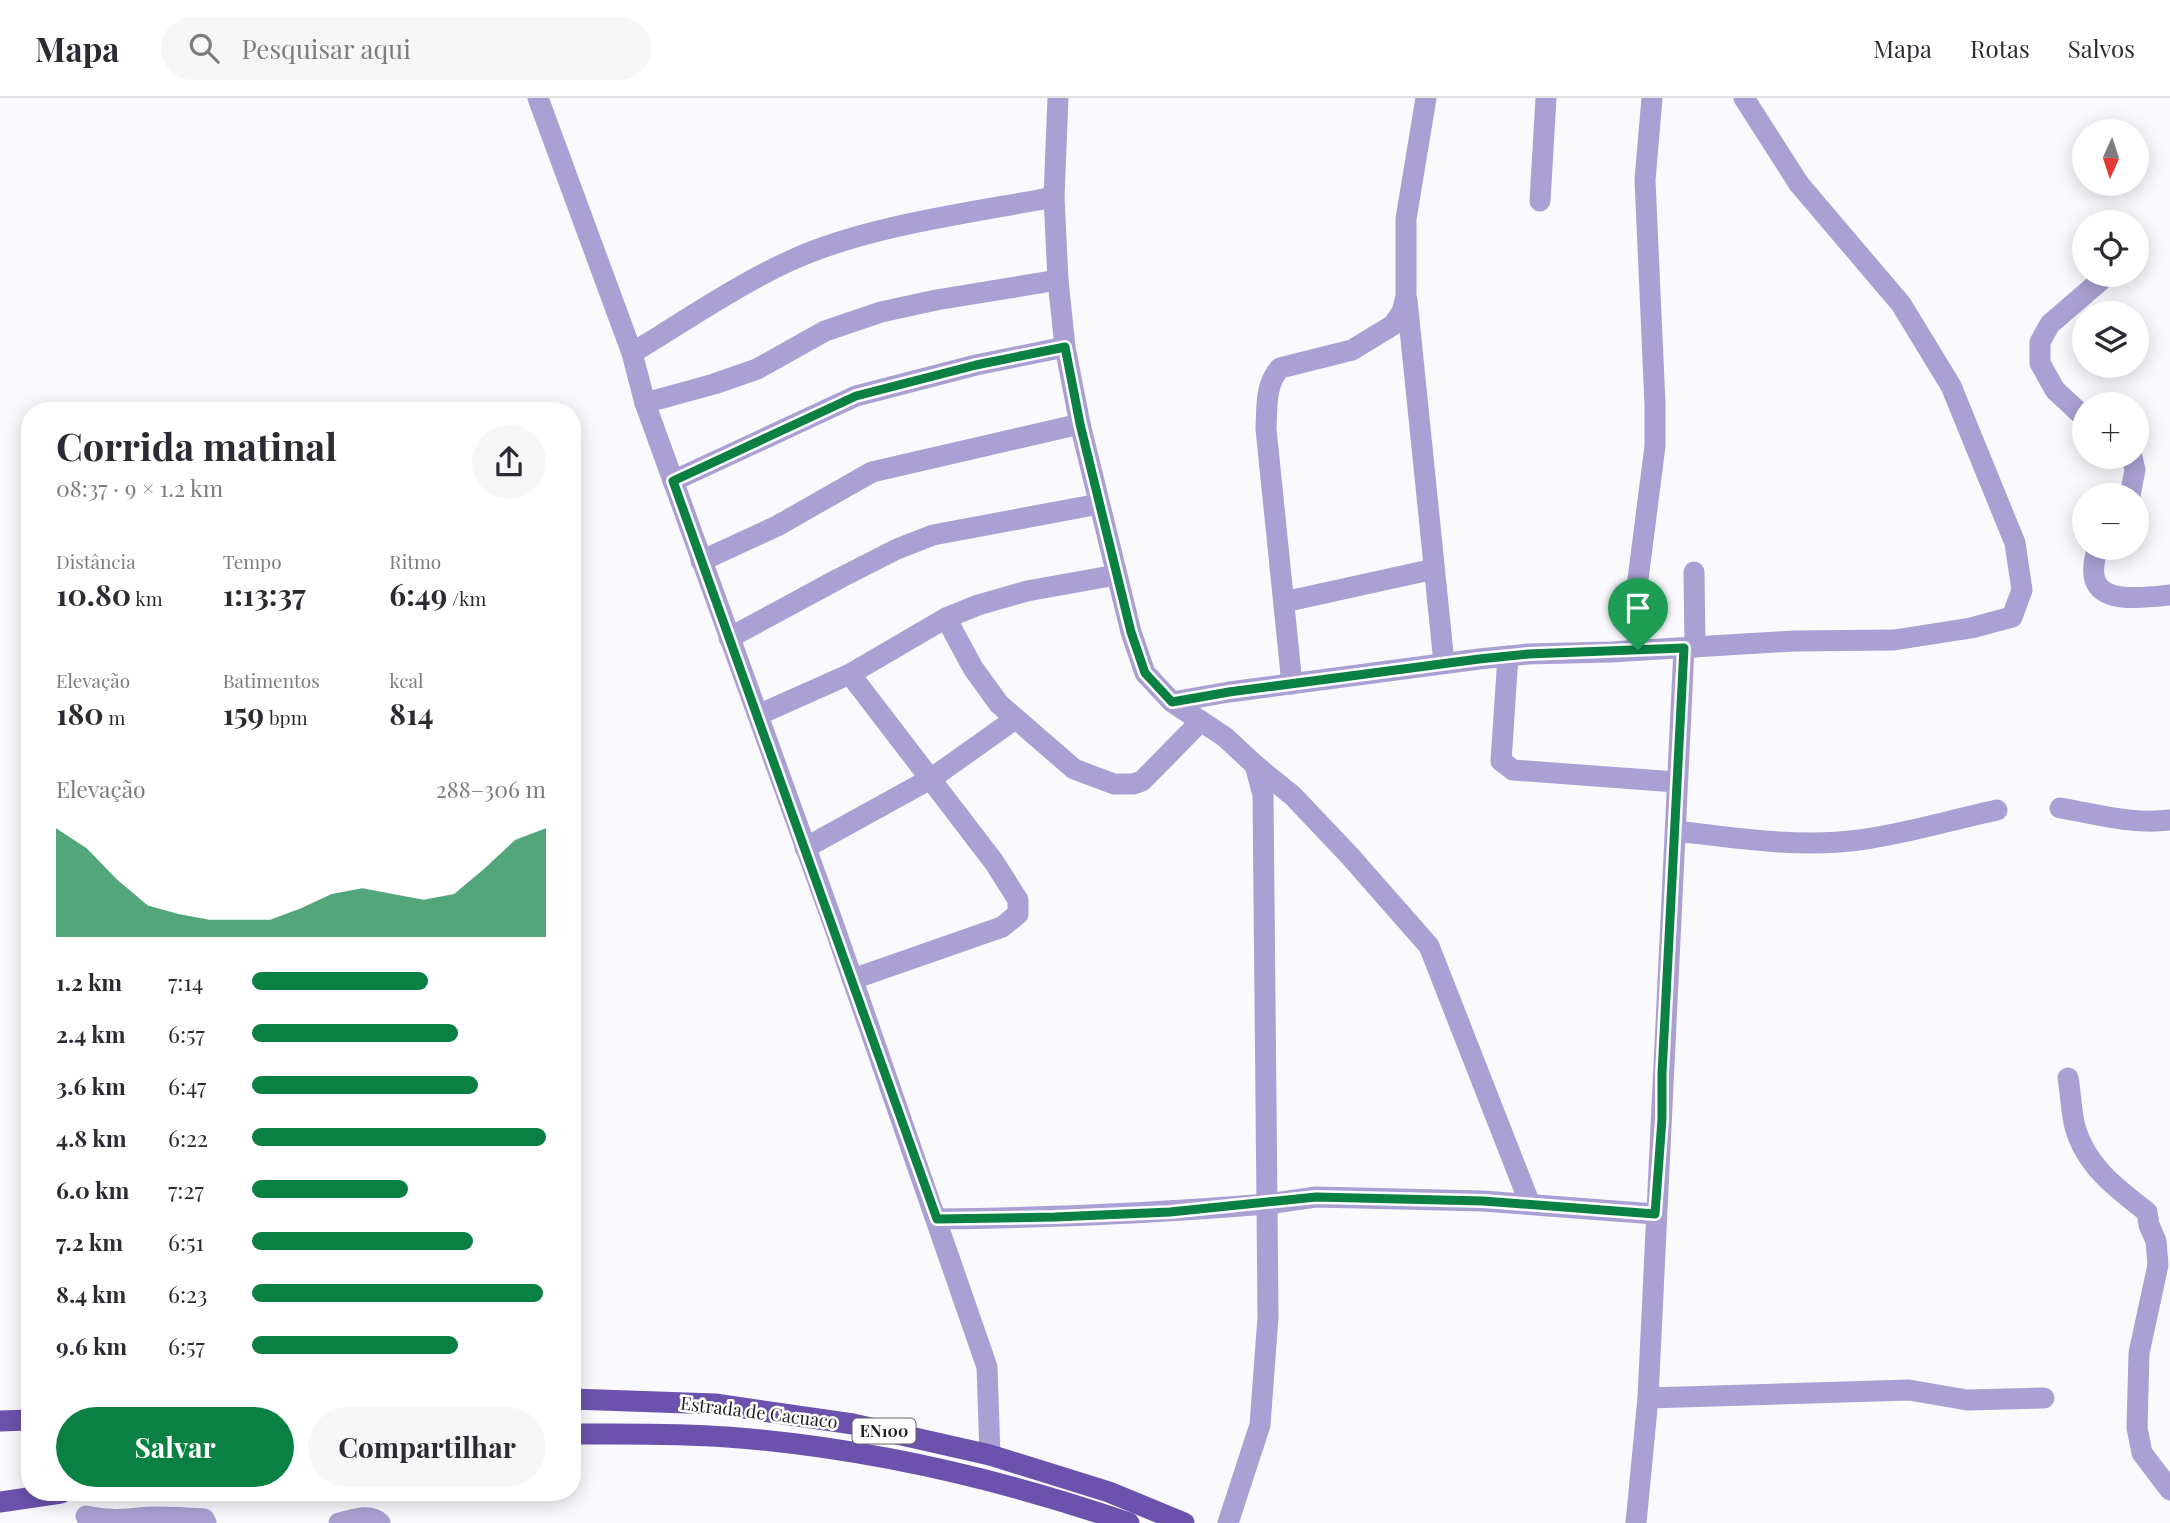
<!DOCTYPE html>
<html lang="pt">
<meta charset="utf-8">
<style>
:root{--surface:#fff;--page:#f7f7f7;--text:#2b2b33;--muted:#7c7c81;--line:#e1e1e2;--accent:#0b8043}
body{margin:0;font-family:"Playfair Display",serif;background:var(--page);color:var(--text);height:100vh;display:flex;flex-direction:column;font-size:26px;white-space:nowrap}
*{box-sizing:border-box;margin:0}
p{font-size:23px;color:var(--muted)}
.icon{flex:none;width:38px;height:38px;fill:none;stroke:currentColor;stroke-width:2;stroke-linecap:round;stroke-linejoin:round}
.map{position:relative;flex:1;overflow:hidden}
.drawer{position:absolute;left:21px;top:304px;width:560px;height:1099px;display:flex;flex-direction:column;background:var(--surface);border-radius:28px;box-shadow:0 4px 18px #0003}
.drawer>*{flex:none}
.needle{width:46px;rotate:183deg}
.tools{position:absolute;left:2072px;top:21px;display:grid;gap:14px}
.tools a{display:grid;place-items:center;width:77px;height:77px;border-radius:50%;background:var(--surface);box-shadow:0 4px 18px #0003;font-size:35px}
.pin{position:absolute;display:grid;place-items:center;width:60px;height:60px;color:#fff;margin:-72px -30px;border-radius:50% 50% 50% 0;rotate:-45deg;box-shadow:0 0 7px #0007}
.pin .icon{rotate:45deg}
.round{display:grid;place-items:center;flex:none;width:74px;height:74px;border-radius:37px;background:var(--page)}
.overview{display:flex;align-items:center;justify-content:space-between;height:119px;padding:0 35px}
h1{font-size:38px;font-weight:700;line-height:52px}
.figures{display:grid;grid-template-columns:repeat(3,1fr);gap:10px;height:119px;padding:7px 35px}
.figures div{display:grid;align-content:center}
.figures b{font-size:30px;font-weight:700}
.figures small{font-size:19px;font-weight:400}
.figures p{font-size:19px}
.chart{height:196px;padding:14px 35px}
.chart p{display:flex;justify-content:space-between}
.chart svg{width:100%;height:126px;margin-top:7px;fill:var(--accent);opacity:.7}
.button{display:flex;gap:14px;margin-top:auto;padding:14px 35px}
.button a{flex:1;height:80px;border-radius:42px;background:var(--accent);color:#fff;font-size:28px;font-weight:700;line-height:80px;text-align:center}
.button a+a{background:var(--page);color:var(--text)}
ul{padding:0 35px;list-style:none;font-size:23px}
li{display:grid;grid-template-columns:112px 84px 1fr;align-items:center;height:52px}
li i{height:18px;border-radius:9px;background:var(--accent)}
header{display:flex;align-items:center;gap:42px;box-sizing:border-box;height:98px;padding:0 35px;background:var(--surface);border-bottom:2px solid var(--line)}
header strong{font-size:33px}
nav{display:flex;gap:38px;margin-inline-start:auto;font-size:24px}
.search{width:490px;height:63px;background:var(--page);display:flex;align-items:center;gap:18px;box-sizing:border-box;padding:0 24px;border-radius:38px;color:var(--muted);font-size:26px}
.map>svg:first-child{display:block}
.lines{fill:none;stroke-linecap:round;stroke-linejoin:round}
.minor{stroke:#aaa0d3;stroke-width:21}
.major{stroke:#6b53ad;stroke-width:21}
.route-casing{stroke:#fff;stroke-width:14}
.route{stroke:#0b8043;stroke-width:9}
.labels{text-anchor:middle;stroke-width:5;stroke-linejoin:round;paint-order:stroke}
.shield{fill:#fff;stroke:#646465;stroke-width:2}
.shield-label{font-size:16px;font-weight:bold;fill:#212123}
.street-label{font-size:18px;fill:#212123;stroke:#fff}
</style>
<header>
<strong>Mapa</strong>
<div class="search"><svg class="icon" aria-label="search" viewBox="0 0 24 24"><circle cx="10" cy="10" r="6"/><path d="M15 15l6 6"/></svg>Pesquisar aqui</div>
<nav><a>Mapa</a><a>Rotas</a><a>Salvos</a></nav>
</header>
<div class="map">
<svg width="2170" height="1425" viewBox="0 0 2170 1425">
<rect width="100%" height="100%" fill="#faf9fe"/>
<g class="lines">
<g class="minor">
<path d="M538,0L632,255L645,305L833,825L987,1269L990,1357"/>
<path d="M1540,103L1546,0"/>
<path d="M1407,202L1444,565"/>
<path d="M632,255C685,223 738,186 794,161C870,127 971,115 1054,99"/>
<path d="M645,305L714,286L757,271L825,233L881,214L936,202L1058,182"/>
<path d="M2084,319L2055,292L2040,265V244L2050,226L2107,177"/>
<path d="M673,383L856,298L976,267L1065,249"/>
<path d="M2130,397L2135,372L2132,359"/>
<path d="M2098,450C2078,508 2130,501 2170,497"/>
<path d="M701,463L777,428L872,374L1080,326"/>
<path d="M1694,474L1695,549"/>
<path d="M1284,504L1434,471"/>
<path d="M946,520L973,570L999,606L1074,671L1114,686H1133L1142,683L1201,623"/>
<path d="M729,540L840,480L897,451L933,437L1099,406"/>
<path d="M1638,552L1637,489L1655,348V306L1645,82L1652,0"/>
<path d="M1508,558L1501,663L1513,672L1676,684"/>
<path d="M850,576L994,764L1018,802V816L1002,829L853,881"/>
<path d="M1292,586L1266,331C1267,310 1265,286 1280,270L1352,252L1393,227L1402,214L1406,199V121L1426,0"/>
<path d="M1172,604L1229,594L1479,561L1528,556L1611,554L1794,543L1894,542L1971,530L2012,519L2022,492L2015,445L1951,288L1901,206L1799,86L1744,0"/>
<path d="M758,617L850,576L946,520L978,507L1027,493L1116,477"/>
<path d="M1255,667L1293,698L1349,757L1429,848L1530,1106"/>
<path d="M2060,710C2097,716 2133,727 2170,722"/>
<path d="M1676,733C1736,740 1798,750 1859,742C1905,736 1951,722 1997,712"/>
<path d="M805,750L932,680L1015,621"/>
<path d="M2068,980C2071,996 2071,1014 2075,1029C2086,1068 2116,1090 2147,1114L2149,1127L2156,1143L2158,1167L2139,1255L2137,1330L2142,1355L2170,1392"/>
<path d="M937,1121C1048,1120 1157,1115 1267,1106L1263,697L1255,667L1225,639L1172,604L1145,575L1131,534L1080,326L1065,249L1058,182L1054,99L1058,0"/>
<path d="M1648,1300L1909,1292L1967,1302L2044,1300"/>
<path d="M86,1418C119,1425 129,1419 159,1419C174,1419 189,1420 204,1421L206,1425"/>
<path d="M339,1425C353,1422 369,1415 380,1425"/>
<path d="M1228,1425L1260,1327L1268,1219L1267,1106L1316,1099L1483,1103L1655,1116"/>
<path d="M1636,1425L1648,1300L1684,550"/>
</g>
<g class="major">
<path d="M572,1301L715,1306L853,1326L990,1357L1109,1394L1184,1425"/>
<path d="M0,1323L30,1322"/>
<path d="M572,1336C624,1336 676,1335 727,1339C862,1349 1001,1381 1129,1425"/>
<path d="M0,1404L61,1395"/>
</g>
</g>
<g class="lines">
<g class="route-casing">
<path id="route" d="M1065,249L1080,326L1131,534L1145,575L1172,604L1229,594L1479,561L1528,556L1684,550L1662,976V1021L1655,1116L1483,1103L1316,1099L1170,1114L1055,1119L937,1121L673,383L856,298L976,267Z"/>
</g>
<use href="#route" class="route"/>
</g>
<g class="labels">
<rect class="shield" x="852.5" y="1320.5" width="63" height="25" rx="5"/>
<g class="shield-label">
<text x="884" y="1339">EN100</text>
</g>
<g class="street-label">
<text transform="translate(759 1315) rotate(7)" y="6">Estrada de Cacuaco</text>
</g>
</g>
</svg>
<div class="tools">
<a><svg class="needle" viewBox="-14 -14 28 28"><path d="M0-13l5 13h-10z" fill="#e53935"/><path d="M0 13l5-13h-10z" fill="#7c7c81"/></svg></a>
<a><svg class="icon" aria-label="locate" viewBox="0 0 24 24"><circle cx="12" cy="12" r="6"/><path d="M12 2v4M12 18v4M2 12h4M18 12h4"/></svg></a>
<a><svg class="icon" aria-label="layers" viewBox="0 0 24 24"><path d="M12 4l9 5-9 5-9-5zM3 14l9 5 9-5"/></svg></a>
<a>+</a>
<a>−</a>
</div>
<div class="pin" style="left:1638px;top:552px;background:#1e9e55"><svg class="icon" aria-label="arrive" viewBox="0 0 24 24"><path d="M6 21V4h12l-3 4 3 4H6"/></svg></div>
<section class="drawer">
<div class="overview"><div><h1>Corrida matinal</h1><p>08:37 · 9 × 1.2 km</p></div><a class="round"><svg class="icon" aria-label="share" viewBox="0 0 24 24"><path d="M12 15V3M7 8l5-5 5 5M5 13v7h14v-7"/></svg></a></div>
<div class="figures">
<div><p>Distância</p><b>10.80<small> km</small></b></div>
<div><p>Tempo</p><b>1:13:37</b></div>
<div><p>Ritmo</p><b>6:49<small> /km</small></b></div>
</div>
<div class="figures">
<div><p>Elevação</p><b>180<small> m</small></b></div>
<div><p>Batimentos</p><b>159<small> bpm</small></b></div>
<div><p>kcal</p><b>814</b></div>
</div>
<div class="chart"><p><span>Elevação</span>288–306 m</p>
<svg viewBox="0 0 160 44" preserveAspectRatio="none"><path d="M0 44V6L10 13L20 24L30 33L40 36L50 38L60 38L70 38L80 34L90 29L100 27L110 29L120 31L130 29L140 20L150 10L160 6V44z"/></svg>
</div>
<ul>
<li><b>1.2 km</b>7:14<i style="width:60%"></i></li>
<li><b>2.4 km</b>6:57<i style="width:70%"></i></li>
<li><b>3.6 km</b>6:47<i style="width:77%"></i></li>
<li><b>4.8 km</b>6:22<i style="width:100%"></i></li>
<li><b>6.0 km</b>7:27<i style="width:53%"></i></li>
<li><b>7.2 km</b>6:51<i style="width:75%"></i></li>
<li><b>8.4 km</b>6:23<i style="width:99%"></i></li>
<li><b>9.6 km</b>6:57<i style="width:70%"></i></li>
</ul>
<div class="button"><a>Salvar</a><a>Compartilhar</a></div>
</section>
</div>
